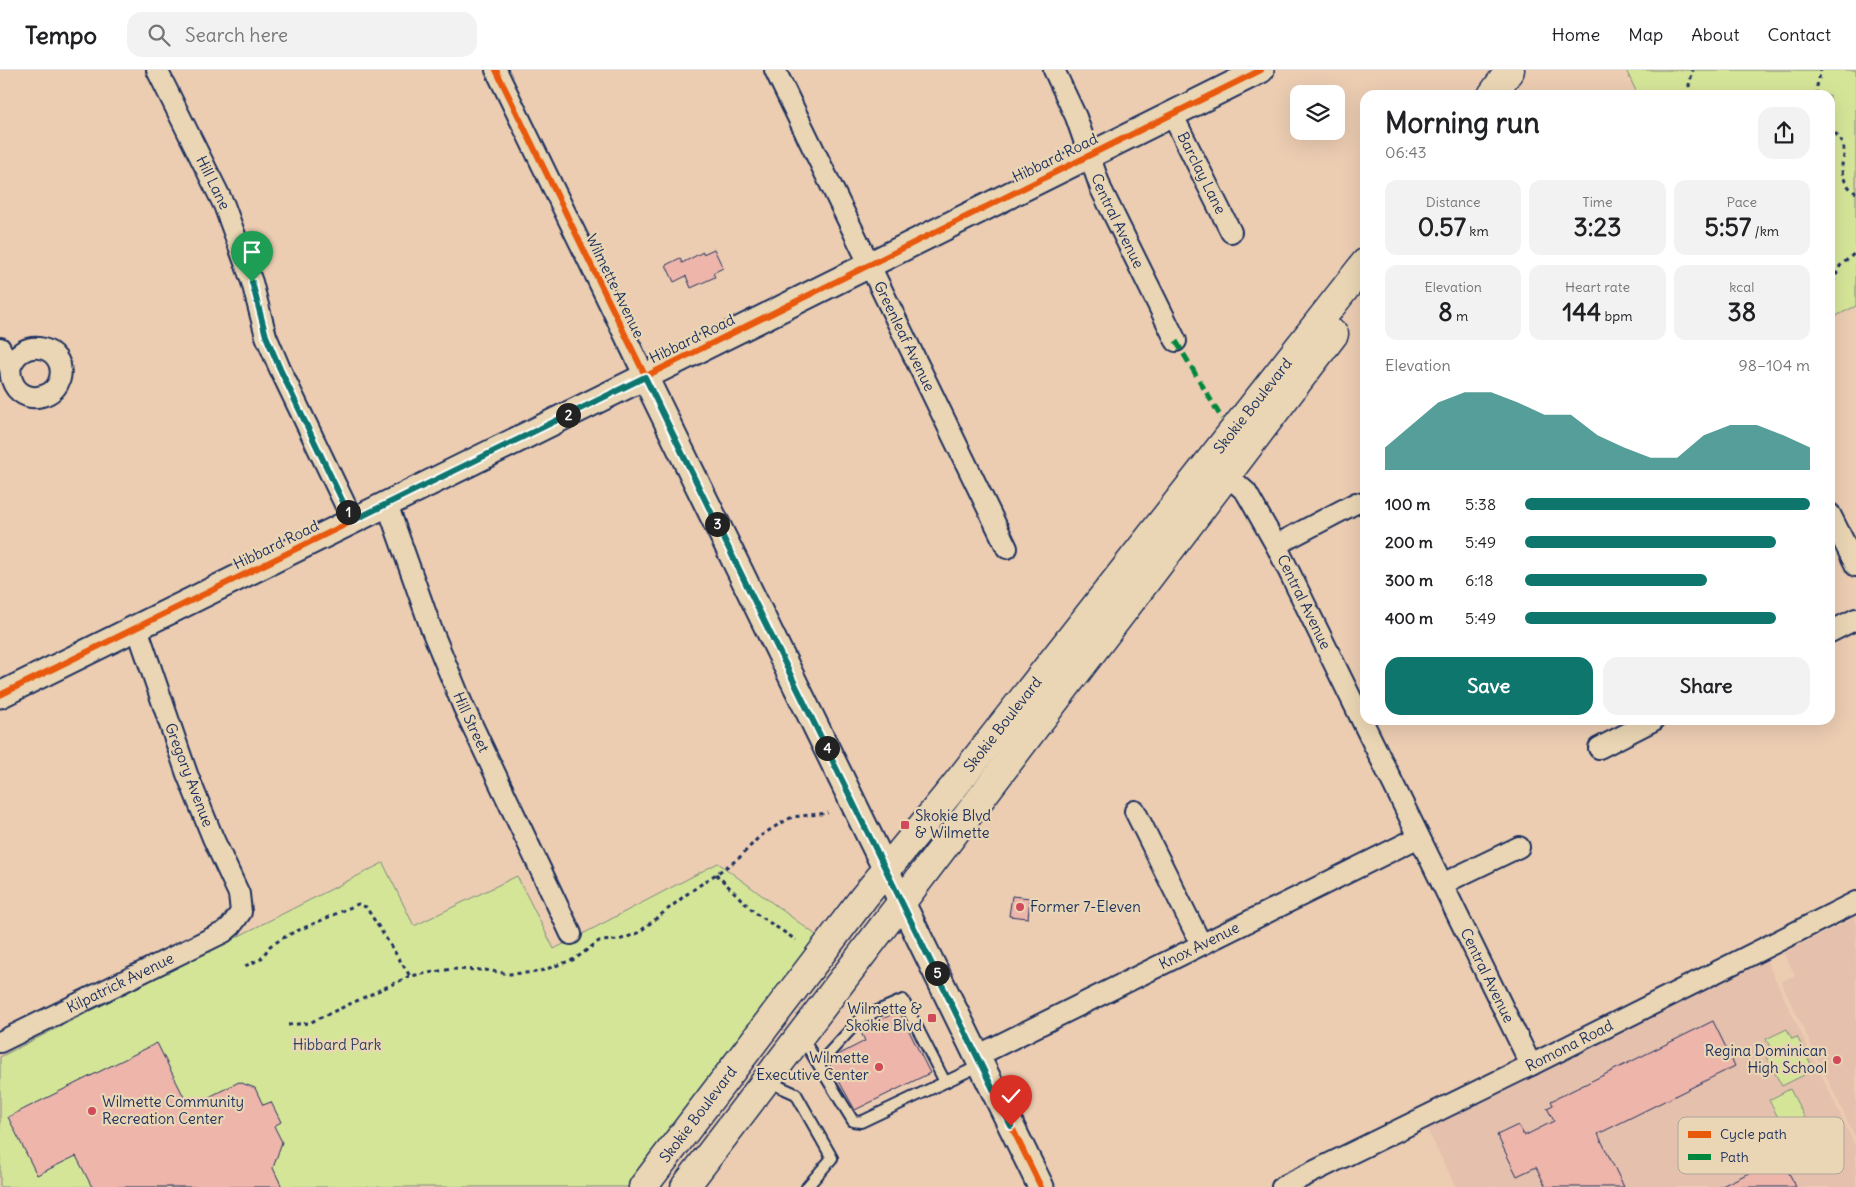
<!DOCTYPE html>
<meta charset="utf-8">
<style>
:root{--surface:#fff;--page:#f2f2f2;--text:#202124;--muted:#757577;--line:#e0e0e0;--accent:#0f766e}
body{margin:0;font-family:Delius,sans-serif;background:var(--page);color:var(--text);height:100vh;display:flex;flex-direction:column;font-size:19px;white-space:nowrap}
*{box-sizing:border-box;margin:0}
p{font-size:16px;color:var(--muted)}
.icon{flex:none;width:28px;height:28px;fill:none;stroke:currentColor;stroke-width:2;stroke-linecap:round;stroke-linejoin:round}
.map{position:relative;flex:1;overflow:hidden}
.details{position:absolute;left:1360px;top:20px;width:475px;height:635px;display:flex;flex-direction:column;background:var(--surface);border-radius:15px;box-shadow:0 5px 20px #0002}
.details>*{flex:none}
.buttons{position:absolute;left:1290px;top:15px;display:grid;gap:10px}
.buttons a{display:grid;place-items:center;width:55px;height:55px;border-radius:10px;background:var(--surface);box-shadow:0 5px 20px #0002;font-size:25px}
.pin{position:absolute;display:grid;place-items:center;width:42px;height:42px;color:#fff;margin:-51px -21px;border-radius:50% 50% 50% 0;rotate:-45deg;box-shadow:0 0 5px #0007}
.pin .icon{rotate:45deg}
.km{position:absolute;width:25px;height:25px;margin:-12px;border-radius:50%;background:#222;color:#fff;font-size:14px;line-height:25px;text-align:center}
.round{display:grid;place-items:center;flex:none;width:52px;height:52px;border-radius:15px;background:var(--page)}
.overview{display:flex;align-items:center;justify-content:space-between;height:85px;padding:0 25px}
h1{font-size:28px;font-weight:700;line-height:38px}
.stats{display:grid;grid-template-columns:repeat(3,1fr);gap:8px;height:85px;padding:5px 25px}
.stats div{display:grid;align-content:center;border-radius:12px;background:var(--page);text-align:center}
.stats b{font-size:25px;font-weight:700}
.stats small{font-size:14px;font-weight:400}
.stats p{font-size:14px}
.chart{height:140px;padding:10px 25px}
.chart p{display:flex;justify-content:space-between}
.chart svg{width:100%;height:90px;margin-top:5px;fill:var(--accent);opacity:.7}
.action{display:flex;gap:10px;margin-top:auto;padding:10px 25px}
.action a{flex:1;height:58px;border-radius:15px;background:var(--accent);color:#fff;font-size:20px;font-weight:700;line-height:58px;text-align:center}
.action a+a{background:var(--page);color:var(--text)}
ul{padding:0 25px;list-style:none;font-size:16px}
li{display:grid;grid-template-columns:80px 60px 1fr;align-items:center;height:38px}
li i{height:12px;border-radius:6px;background:var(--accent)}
header{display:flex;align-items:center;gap:30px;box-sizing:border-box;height:70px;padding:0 25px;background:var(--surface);border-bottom:1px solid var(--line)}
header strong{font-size:24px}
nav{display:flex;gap:28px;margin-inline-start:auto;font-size:18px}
.search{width:350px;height:45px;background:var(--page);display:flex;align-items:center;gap:12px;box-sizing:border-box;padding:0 18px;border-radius:15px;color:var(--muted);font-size:19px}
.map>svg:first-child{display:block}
.built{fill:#e5c0ad}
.green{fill:#d5e598;stroke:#788a7b}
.building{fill:#eeb5ab;stroke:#1b2f5e}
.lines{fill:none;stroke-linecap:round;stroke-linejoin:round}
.service-casing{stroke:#1b2f5e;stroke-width:14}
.minor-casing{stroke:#1b2f5e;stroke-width:24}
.tertiary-casing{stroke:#1b2f5e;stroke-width:29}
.primary-casing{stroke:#1b2f5e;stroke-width:31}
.path{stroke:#1b2f5e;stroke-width:3;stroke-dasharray:4 4;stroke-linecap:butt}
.service{stroke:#ead6b4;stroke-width:10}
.minor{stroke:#ead6b4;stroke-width:20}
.tertiary{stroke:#ead6b4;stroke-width:25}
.primary{stroke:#ead6b4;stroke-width:28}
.quiet{stroke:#00873e;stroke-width:5;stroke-dasharray:10 5;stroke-linecap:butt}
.cycleway-casing{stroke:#ead6b4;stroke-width:9}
.cycleway{stroke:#e8590c;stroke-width:6}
.route-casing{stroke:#fff;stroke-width:10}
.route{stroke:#0f766e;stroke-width:6}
.poi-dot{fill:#d1495b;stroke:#ead6b4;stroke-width:2}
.labels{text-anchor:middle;stroke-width:4.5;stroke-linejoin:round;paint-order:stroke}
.street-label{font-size:15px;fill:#1b2f5e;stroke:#ead6b4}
.poi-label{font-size:15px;fill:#1b2f5e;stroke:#ead6b4;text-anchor:start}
.park-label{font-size:15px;fill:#2e4164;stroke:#ead6b4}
.key{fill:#ead6b4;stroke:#aca49a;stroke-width:1}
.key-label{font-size:14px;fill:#1b2f5e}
</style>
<header>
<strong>Tempo</strong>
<div class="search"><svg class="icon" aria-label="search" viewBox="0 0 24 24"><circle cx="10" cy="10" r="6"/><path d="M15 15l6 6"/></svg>Search here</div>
<nav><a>Home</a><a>Map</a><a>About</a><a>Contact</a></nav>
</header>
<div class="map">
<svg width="1856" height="1117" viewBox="0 0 1856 1117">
<rect width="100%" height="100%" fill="#eccdb2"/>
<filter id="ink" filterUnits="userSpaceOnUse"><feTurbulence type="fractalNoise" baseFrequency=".02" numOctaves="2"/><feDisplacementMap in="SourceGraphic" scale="10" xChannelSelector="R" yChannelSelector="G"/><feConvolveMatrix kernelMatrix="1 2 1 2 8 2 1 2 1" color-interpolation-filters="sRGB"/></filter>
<g filter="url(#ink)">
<g class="built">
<path d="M1856,847V1069L1781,912L1795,905L1784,883Z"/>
<path d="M1766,890L1856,1077V1117H1456L1427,1059Z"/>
</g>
<g class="green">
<path d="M1626,0H1856V236L1830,249V25H1638Z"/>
<path d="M383,793L414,856L517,806L554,879L718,793L820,868L630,1117H0V987Z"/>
<path d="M1787,959L1792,969L1797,967L1811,994L1801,999L1804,1005L1782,1016L1766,987L1773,983L1766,969Z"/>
<path d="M1790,1019L1808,1054L1787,1065L1769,1030Z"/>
</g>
<g class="building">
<path d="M714,179L723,198L713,203L715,207L691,218L686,206L674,212L666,195L680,188L682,193L703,182V184Z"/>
<path d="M1012,826L1030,828L1028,848L1009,846Z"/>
<path d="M899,941L930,1003L855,1040L829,993L836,986L865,971L860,960Z"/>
<path d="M1713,951L1735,996L1598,1064L1624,1117H1546L1536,1097L1517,1106L1497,1065L1518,1055L1524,1066L1554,1051L1547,1038L1553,1035L1551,1031Z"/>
<path d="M157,973L189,1037L239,1012L255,1018L263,1035L271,1032L281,1052L274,1056L282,1072L273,1098L282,1117H92L76,1086L37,1105L8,1047Z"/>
<path d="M1782,1089L1796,1117H1720L1763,1096L1764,1098Z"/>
</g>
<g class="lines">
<g class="service-casing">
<g id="service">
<path d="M801,966L853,1051L861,1052L981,995"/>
<path d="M819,994L861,948L903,930L945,1012"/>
<path d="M767,1011L796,1024L832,1088L807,1117"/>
</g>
</g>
<g class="minor-casing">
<g id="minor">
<path id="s1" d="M157,0L224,135L252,212L266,266L280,299L353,451"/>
<path d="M496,0L645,307"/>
<path id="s2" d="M775,0L1007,478"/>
<path id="s3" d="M1054,0L1076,47L1101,119L1176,271"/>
<path id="s4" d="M1172,44L1231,162"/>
<path d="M0,278C3,284 8,292 10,299C11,302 10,306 12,310C16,323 29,330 42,326C51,324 58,317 60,308C67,276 20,264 10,299"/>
<path id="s5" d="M1218,397L1246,422L1276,475L1531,995"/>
<path id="s6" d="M387,434L431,558L463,636L571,864"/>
<path d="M1830,444L1856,496"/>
<path d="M1276,475L1356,433"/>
<path d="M1830,562L1856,549"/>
<path d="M1599,678L1654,650"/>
<path d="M1135,741L1201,874"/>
<path d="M1442,814L1519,777"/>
<path id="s7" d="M0,972L224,862L231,856L241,842L239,824L213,768L187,704L137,558"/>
<path id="s8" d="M977,986L1419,767"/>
<path id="s9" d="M1282,1117L1531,995L1856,832"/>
</g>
</g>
<g class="tertiary-casing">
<g id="tertiary">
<path d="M645,307L1041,1117"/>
<path d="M0,625L624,317L1261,0"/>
</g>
</g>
<g class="primary-casing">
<g id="primary">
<path d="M1492,25L1510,0"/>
<path id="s10" d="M643,1117L864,827L953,718L1365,193"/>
<path d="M685,1117L1334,264"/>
</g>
</g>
<g class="path">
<path d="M1690,25L1689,15L1693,0"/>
<path d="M1817,25V16L1821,0"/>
<path d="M1830,57C1836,64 1843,71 1844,80C1845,86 1842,91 1842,96C1841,106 1847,118 1856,123"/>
<path d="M1830,220L1840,196L1856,182"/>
<path d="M716,804L755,843L796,870"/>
<path d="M245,896L261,889L270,876L288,865L358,834L366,837L410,906"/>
<path d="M288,955L309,953L410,906L452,899L485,900L510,904L538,902L575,889L599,871L619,870L638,863L687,824L738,789L759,767L776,756L792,747L828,743"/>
</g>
<use href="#service" class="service"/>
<use href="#minor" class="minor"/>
<use href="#tertiary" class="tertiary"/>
<use href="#primary" class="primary"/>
<path class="quiet" d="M1176,271L1222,349"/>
<g class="cycleway-casing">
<g id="cycleway">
<path d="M496,0L1041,1117"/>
<path d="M0,625L624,317L1261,0"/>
</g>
</g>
<use href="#cycleway" class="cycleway"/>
</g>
</g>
<g class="lines" filter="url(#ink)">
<g class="route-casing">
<path id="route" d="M252,212L266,266L280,299L352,451L645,307L1011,1056"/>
</g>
<use href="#route" class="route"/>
</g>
<g class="poi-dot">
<rect x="900" y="750" width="10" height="10" rx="2.5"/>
<circle cx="1020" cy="837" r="5"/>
<rect x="927" y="943" width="10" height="10" rx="2.5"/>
<circle cx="1837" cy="990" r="5"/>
<circle cx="879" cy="997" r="5"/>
<circle cx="92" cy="1041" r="5"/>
</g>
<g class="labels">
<g class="street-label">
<text transform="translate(1055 88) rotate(-26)" y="5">Hibbard Road</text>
<text dy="5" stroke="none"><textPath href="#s4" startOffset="66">Barclay Lane</textPath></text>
<text dy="5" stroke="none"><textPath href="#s1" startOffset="126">Hill Lane</textPath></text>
<text dy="5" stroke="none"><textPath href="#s3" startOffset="164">Central Avenue</textPath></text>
<text transform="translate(615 216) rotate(64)" y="5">Wilmette Avenue</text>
<text dy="5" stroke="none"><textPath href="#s2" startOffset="296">Greenleaf Avenue</textPath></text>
<text transform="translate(692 269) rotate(-26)" y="5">Hibbard Road</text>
<text dy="5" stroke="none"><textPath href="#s10" startOffset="991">Skokie Boulevard</textPath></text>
<text transform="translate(276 475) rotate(-26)" y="5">Hibbard Road</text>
<text dy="5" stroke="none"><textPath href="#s5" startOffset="162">Central Avenue</textPath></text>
<text dy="5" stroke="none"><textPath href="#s6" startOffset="234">Hill Street</textPath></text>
<text dy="5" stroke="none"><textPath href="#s10" startOffset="586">Skokie Boulevard</textPath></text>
<text transform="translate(189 705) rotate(69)" y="5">Gregory Avenue</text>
<text dy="5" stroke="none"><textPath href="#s8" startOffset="248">Knox Avenue</textPath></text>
<text dy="5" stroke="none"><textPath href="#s5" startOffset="578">Central Avenue</textPath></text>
<text dy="5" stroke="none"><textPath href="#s7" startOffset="134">Kilpatrick Avenue</textPath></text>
<text dy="5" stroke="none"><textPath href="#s9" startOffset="320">Romona Road</textPath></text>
<text dy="5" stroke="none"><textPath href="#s10" startOffset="91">Skokie Boulevard</textPath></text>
</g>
<g class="poi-label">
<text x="915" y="751">Skokie Blvd<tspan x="915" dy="17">&amp; Wilmette</tspan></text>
<text x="1030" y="842">Former 7-Eleven</text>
<text x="922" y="944" text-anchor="end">Wilmette &amp;<tspan x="922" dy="17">Skokie Blvd</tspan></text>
<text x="1827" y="986" text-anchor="end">Regina Dominican<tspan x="1827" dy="17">High School</tspan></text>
<text x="869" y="993" text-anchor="end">Wilmette<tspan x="869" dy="17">Executive Center</tspan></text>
<text x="102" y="1037">Wilmette Community<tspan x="102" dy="17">Recreation Center</tspan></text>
</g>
<g class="park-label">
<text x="337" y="980">Hibbard Park</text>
</g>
</g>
<rect x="1678" y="1047" width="166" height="57" rx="8" class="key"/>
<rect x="1688" y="1061" width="23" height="7" fill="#e8590c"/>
<rect x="1688" y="1084" width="23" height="6" fill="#00873e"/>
<g class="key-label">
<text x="1720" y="1069">Cycle path</text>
<text x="1720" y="1092">Path</text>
</g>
</svg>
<div class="buttons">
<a><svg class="icon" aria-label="layers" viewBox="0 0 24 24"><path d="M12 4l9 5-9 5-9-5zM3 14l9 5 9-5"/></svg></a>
</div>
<div class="pin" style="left:252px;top:212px;background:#1e9e55"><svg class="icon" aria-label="arrive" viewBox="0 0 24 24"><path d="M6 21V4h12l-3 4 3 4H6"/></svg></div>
<div class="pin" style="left:1011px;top:1056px;background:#d93025"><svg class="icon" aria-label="check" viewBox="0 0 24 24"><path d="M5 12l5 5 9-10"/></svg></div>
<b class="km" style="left:348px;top:442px">1</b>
<b class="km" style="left:568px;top:345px">2</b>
<b class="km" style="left:717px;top:454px">3</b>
<b class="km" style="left:827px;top:678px">4</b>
<b class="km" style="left:937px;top:903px">5</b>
<section class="details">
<div class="overview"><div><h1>Morning run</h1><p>06:43</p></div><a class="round"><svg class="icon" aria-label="share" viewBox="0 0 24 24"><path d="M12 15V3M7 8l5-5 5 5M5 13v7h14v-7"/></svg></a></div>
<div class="stats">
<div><p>Distance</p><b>0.57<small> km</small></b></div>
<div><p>Time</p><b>3:23</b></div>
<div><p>Pace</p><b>5:57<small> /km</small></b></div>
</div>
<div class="stats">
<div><p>Elevation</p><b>8<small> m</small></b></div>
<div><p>Heart rate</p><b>144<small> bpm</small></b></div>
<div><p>kcal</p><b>38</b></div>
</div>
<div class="chart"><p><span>Elevation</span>98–104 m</p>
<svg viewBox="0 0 160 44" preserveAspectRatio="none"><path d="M0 44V33L10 22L20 11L30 6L40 6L50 11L60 17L70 17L80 27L90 33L100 38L110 38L120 27L130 22L140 22L150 27L160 33V44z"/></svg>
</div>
<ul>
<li><b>100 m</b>5:38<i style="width:100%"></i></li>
<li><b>200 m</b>5:49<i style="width:88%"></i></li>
<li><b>300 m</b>6:18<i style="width:64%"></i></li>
<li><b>400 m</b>5:49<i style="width:88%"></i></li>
</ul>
<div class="action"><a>Save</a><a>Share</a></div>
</section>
</div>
